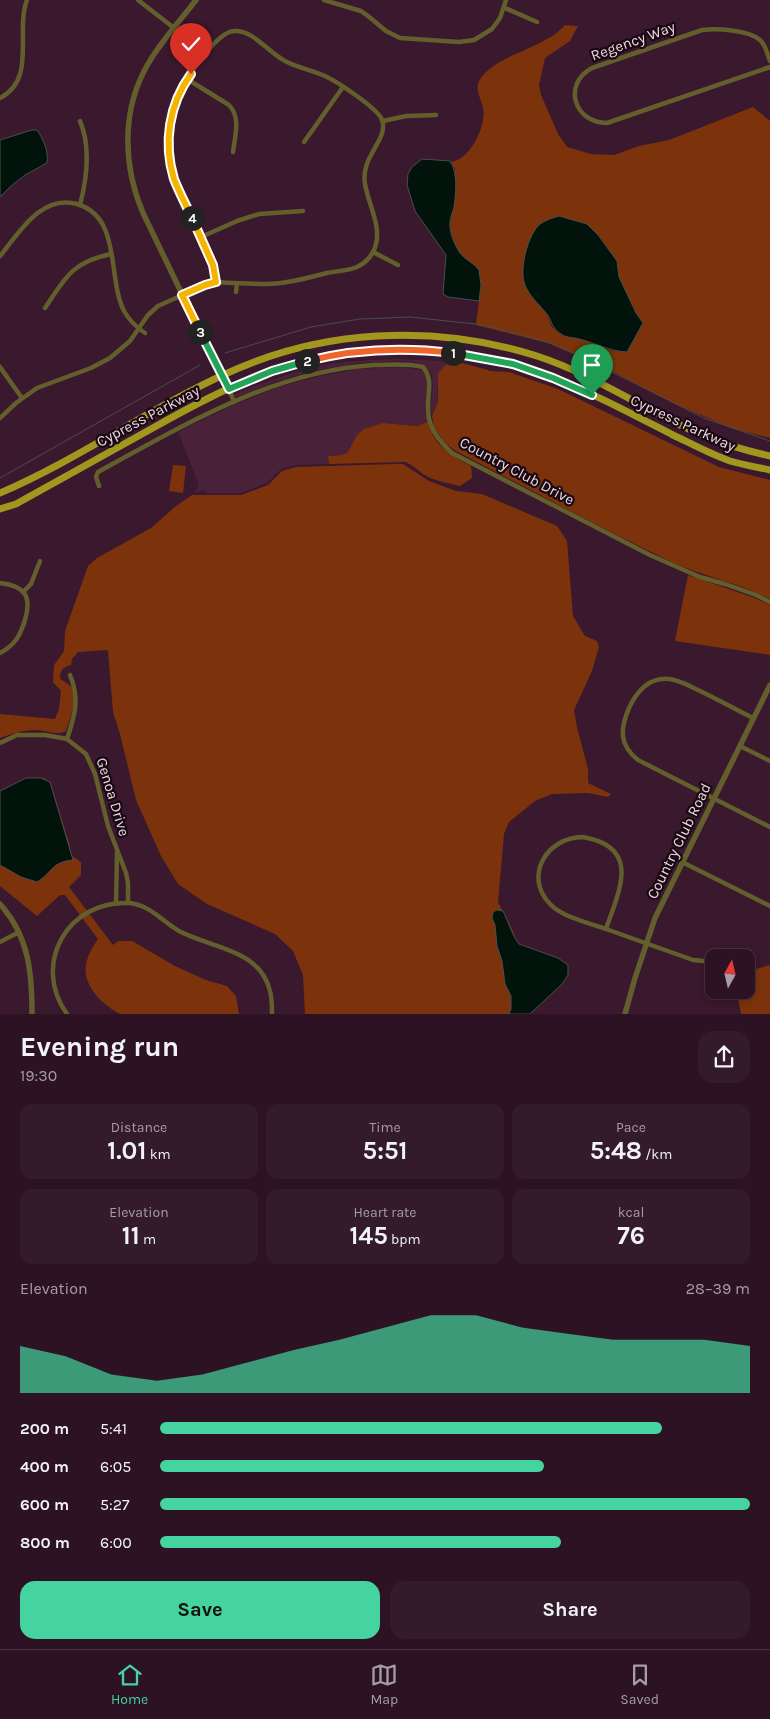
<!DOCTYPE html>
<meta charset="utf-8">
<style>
:root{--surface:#2c1222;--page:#341b2a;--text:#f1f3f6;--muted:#a69ea5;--line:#483240;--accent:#45d49f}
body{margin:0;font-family:Karla,sans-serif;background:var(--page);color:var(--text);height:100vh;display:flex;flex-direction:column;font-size:19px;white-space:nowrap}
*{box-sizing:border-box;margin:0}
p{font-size:16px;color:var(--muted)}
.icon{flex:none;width:28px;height:28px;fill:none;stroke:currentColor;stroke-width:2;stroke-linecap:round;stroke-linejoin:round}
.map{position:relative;height:1014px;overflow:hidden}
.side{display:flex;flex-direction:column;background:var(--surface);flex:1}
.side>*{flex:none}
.needle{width:32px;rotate:8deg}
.buttons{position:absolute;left:705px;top:949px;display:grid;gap:10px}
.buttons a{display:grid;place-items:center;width:50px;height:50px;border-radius:10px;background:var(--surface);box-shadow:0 2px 8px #0003,0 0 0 1px var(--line);font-size:25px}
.pin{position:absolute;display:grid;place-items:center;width:42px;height:42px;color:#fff;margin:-51px -21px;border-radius:50% 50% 50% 0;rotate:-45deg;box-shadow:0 0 5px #0007}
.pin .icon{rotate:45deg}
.km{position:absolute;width:25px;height:25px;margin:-12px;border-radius:50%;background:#222;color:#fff;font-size:14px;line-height:25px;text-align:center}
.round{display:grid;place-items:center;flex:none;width:52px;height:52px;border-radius:15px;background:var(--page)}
.summary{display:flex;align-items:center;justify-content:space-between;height:85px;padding:0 20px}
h1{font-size:28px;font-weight:700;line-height:38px}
.figures{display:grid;grid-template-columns:repeat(3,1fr);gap:8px;height:85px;padding:5px 20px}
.figures div{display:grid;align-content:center;border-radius:12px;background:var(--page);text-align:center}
.figures b{font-size:25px;font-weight:700}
.figures small{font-size:14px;font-weight:400}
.figures p{font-size:14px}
.chart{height:140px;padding:10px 20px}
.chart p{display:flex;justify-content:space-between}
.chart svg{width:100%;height:90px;margin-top:5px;fill:var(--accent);opacity:.7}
.primary-button{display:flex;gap:10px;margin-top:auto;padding:10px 20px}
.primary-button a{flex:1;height:58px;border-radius:15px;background:var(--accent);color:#111;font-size:20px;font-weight:700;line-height:58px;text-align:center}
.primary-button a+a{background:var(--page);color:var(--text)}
ul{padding:0 20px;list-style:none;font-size:16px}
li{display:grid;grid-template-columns:80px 60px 1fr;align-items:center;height:38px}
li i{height:12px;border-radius:6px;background:var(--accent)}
.tab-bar{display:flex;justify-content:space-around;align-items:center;height:70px;border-top:1px solid var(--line);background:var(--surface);font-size:14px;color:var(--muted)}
.tab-bar a{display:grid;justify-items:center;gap:2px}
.tab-bar .current{color:var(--accent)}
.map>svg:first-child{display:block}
.built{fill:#49223a}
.green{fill:#7c330c;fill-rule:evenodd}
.water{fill:#02130b;stroke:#494e4c}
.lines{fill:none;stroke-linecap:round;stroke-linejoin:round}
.stream{stroke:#494e4c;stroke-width:1}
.minor{stroke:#635f2d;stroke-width:4.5}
.tertiary{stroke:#635f2d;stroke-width:5.5}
.primary{stroke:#a2971e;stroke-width:7}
.split-1-casing{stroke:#fff;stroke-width:10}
.split-2-casing{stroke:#fff;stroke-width:10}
.split-3-casing{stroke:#fff;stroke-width:10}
.split-4-casing{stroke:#fff;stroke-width:10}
.split-5-casing{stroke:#fff;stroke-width:10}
.split-1{stroke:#22a559;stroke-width:6}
.split-2{stroke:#f0652b;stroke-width:6}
.split-3{stroke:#22a559;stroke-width:6}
.split-4{stroke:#f5b400;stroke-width:6}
.split-5{stroke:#f5b400;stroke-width:6}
.labels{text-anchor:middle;stroke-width:4.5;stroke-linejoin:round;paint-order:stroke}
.street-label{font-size:15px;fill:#eed7e3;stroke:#180912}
</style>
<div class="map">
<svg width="770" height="1014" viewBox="0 0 770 1014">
<rect width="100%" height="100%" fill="#3a182d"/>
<g class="built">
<path d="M400,359L441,361L450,363L447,364L437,387L438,402L432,416L430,409L433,385L431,373L424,365L415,362L401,361L358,363L315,371L278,381L235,398L234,395L254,386L289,374L327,364L369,360Z"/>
<path d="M401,367L422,370L425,374L428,385L425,409L428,422L417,426L383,423L353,445L348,452L342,455L328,456L329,464L296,465L281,469L267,483L241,493H207L203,490L195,493L199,485L178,432L233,405L279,387L316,377L358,369Z"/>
</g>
<g class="green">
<path d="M565,25L578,26L570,41L545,58L539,85L541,95L558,134L567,147L591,154L614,155L639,146L669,140L753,107L770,121V438L731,428L671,402L610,370L548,343L476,325L481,285L476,266L461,256L456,248L450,228L455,187V169L451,162C454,161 458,160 461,158C475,148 486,124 483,107C481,99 475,90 479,81C490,60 528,51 547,39C554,36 560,30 565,25ZM578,222L587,224L617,261L619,277L636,313L643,323L627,352L613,351L579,338L563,336L552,327L547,314Z"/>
<path d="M462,363L488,370L489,371L509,372L558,389L719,467L770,480V599C739,583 705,577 674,563C600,528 527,488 454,450L444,442L434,428L432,416L438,402V373L447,364Z"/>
<path d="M428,422C433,445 452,456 471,466L472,478L460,486C448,483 434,481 423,474C418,470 413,466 406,462L329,464L328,456L342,455L348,452L357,435L364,429L383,423L417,426Z"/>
<path d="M395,464H403L429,481L456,491L482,494L557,526L567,541L573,616L585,636L597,641L599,647L592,671L574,710L577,727L588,769V783L611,794L608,797L588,793L552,794L535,801L509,822L504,834L498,902L513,931L515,939L519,944L558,958L568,965V975L562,984L530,1014H305L303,975L293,951L275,934L207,904L178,884L161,856L136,800L120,734L113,712L108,650L78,652L72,659L71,665C63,667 60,670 60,678C63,682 70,684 72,688C77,700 70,720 66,731C57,736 46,730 35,730C23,730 12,734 0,738V714L55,719L59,709L61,691L53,682L54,665L64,651L65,631L88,566L97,558L151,528L176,506L192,495H241L268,485L282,471L296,467Z"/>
<path d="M173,465L186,466L183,493L169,491Z"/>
<path d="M688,575L755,598L770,605V655L675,641Z"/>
<path d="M30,778H44L50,782L70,846L69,854L81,862V875L69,887L113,945L118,941H132L175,966L206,980L227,986L236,996L239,1014H120C100,1003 78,982 88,957C90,951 94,945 98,939L65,895H60L37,916L0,886V793C12,788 17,779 30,778Z"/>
<path d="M770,965V1014H741L738,998L740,990H746V979L756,969Z"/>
</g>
<g class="water">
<path d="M32,130H37C43,139 49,151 47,163L25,175L11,186L0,197V140Z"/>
<path d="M422,159L450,161C458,173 456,193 454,207C453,212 450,217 450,222C449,230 453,241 457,248C462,259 472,261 479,270L481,285L479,301L448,297L443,294L446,255L415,211L407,185L408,174L412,167Z"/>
<path d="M559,216L587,224L598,235L617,261L619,277L636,313L643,323L627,352C608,351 597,343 579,339C573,337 566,338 561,334C550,327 553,321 546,313C538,303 530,297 525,285C519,270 527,238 538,226C543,221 552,218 559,216Z"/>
<path d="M26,778H41L50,782L73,860C51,862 53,872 37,882L21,877L0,865V791Z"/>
<path d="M497,910L503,911C508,921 513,937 519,944L558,958L568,965V975L562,984L530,1014H509L511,1009V996L505,984L502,961L497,946L495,925L492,918L493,912Z"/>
</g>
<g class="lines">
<g class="stream">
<path d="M225,353L311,327L360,319L410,317L475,324L496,328L550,343L574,353L704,418L770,441"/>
<path d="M0,478L200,365"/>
</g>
<g class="minor">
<path d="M138,0L174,28"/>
<path d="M324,0L361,11L368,16L386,31L400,38L459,42L474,40L492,29L500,18L506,0"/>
<path d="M505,8L537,22"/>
<path d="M770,61C767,54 766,45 760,40C749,30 716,28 702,30L592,68C562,84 574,123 607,123L770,67"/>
<path d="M187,79L229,105C241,117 235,136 233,152"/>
<path d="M0,98C37,79 15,32 27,0"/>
<path d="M383,121L406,116L436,115"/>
<path d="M304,142L343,87"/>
<path d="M80,205C87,178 91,147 80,121"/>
<path d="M201,237L237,221L259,214L303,211"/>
<path d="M373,252L398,265"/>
<path d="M0,256C19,233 41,194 77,204C122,217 107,278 124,311C129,320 136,327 145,333"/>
<path d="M236,292L237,283"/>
<path d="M45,308C65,278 72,262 111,254"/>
<path d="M0,367L22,398"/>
<path d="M229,389L234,402"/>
<path d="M0,418L16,403L37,388L91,368L110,358L130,341L148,315L158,306L205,285L216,282C207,233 168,193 169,141C169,126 172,110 178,96C185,80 216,32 234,31C252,29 269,53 285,61C298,68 312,70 325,76C336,81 379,109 382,120C389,140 360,156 365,184C368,203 381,225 376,244C374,254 366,263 357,267C348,271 336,271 327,273C307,278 286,284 266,284C250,284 233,283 216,282"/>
<path d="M99,486L96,477L98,472C184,425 273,371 374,365C391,365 406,363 423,367C434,381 427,393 428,409C428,428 439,441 452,453L650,555L700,577L725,584L756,595L770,602"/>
<path d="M0,583C25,586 32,596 25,620C20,636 15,645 0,653"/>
<path d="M23,592L31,584L40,561"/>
<path d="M753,718C735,709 717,699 698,690C689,686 680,680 669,679C649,677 637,691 629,708C620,729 619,745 638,760L770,827"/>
<path d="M67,739C75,715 80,699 70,675"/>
<path d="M0,743L17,735H45L67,739L86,754L95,774L108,826L126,873L128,883V903"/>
<path d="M740,746L770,761"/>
<path d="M583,837C642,847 619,891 606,929C589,923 562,917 550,904C523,876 547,837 583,837Z"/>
<path d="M682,862L770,906"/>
<path d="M116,904L117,852"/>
<path d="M606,929L693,960L714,962"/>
<path d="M0,942L19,932"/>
<path d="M67,1014C31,964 68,900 129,903C150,905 162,921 179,931C211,948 260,949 270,991C272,998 272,1006 272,1014"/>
</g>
<g class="tertiary">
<path d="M196,0C180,21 161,41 148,64C121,110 123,166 143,213L221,375L229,389"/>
<path d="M0,904C29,936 32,973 32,1014"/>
<path d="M625,1014L635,978L655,918L770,685"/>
</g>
<g class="primary">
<path d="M0,493C77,460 145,411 221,376C319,329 433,323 537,356C595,375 646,411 702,435C724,444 747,451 770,456"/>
<path d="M0,509L16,504C61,479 106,454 151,429C190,407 231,385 273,371C364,341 463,343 553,378C593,393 632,414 671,434C690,443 710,454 730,461C743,465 757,467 770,470"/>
</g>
</g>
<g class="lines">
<g class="split-1-casing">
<path id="split-1" d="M453,353L513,364L553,378L592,395"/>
</g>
<g class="split-2-casing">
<path id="split-2" d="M307,361C354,349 404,347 453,353"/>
</g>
<g class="split-3-casing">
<path id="split-3" d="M200,332L229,389L272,371L307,361"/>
</g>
<g class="split-4-casing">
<path id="split-4" d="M192,218L213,265L216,282L205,285L182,295L200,332"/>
</g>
<g class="split-5-casing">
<path id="split-5" d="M191,74C169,104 163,143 174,179C179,192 186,205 192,218"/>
</g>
<use href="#split-1" class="split-1"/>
<use href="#split-2" class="split-2"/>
<use href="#split-3" class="split-3"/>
<use href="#split-4" class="split-4"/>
<use href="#split-5" class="split-5"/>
</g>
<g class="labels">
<g class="street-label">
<text transform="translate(633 41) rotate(-20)" y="5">Regency Way</text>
<text transform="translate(148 416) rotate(-28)" y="5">Cypress Parkway</text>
<text transform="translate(683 423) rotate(25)" y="5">Cypress Parkway</text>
<text transform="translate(517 471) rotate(28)" y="5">Country Club Drive</text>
<text transform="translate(113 797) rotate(73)" y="5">Genoa Drive</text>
<text transform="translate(679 841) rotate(-64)" y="5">Country Club Road</text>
</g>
</g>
</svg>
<div class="buttons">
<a><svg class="needle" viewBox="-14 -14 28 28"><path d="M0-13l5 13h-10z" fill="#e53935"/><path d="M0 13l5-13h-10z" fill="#a69ea5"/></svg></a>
</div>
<div class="pin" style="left:592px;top:395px;background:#1e9e55"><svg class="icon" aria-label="arrive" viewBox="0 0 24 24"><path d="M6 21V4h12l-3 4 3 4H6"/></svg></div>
<div class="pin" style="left:191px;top:74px;background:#d93025"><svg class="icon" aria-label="check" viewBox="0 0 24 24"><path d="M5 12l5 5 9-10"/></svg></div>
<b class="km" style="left:453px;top:353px">1</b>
<b class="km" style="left:307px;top:361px">2</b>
<b class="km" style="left:200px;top:332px">3</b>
<b class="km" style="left:192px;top:218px">4</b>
</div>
<section class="side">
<div class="summary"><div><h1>Evening run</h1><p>19:30</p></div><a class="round"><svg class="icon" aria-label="share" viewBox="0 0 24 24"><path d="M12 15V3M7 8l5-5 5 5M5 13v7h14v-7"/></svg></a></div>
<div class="figures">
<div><p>Distance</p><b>1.01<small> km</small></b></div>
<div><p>Time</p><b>5:51</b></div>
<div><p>Pace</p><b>5:48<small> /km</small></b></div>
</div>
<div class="figures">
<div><p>Elevation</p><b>11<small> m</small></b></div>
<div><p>Heart rate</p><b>145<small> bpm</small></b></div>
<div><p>kcal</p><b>76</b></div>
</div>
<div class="chart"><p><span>Elevation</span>28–39 m</p>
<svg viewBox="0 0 160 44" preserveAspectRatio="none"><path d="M0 44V21L10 26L20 35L30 38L40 35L50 29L60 23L70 18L80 12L90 6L100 6L110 12L120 15L130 18L140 18L150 18L160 21V44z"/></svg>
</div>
<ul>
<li><b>200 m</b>5:41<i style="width:85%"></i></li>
<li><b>400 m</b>6:05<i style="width:65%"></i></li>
<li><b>600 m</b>5:27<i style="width:100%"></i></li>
<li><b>800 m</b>6:00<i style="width:68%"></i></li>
</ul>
<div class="primary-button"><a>Save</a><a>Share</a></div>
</section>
<nav class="tab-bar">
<a class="current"><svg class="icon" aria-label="home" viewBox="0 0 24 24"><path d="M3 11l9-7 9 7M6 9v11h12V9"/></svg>Home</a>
<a><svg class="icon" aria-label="map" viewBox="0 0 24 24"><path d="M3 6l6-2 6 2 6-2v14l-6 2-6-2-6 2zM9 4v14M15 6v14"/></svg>Map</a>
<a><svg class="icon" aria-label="saved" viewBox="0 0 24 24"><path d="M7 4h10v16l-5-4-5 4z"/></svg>Saved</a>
</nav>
